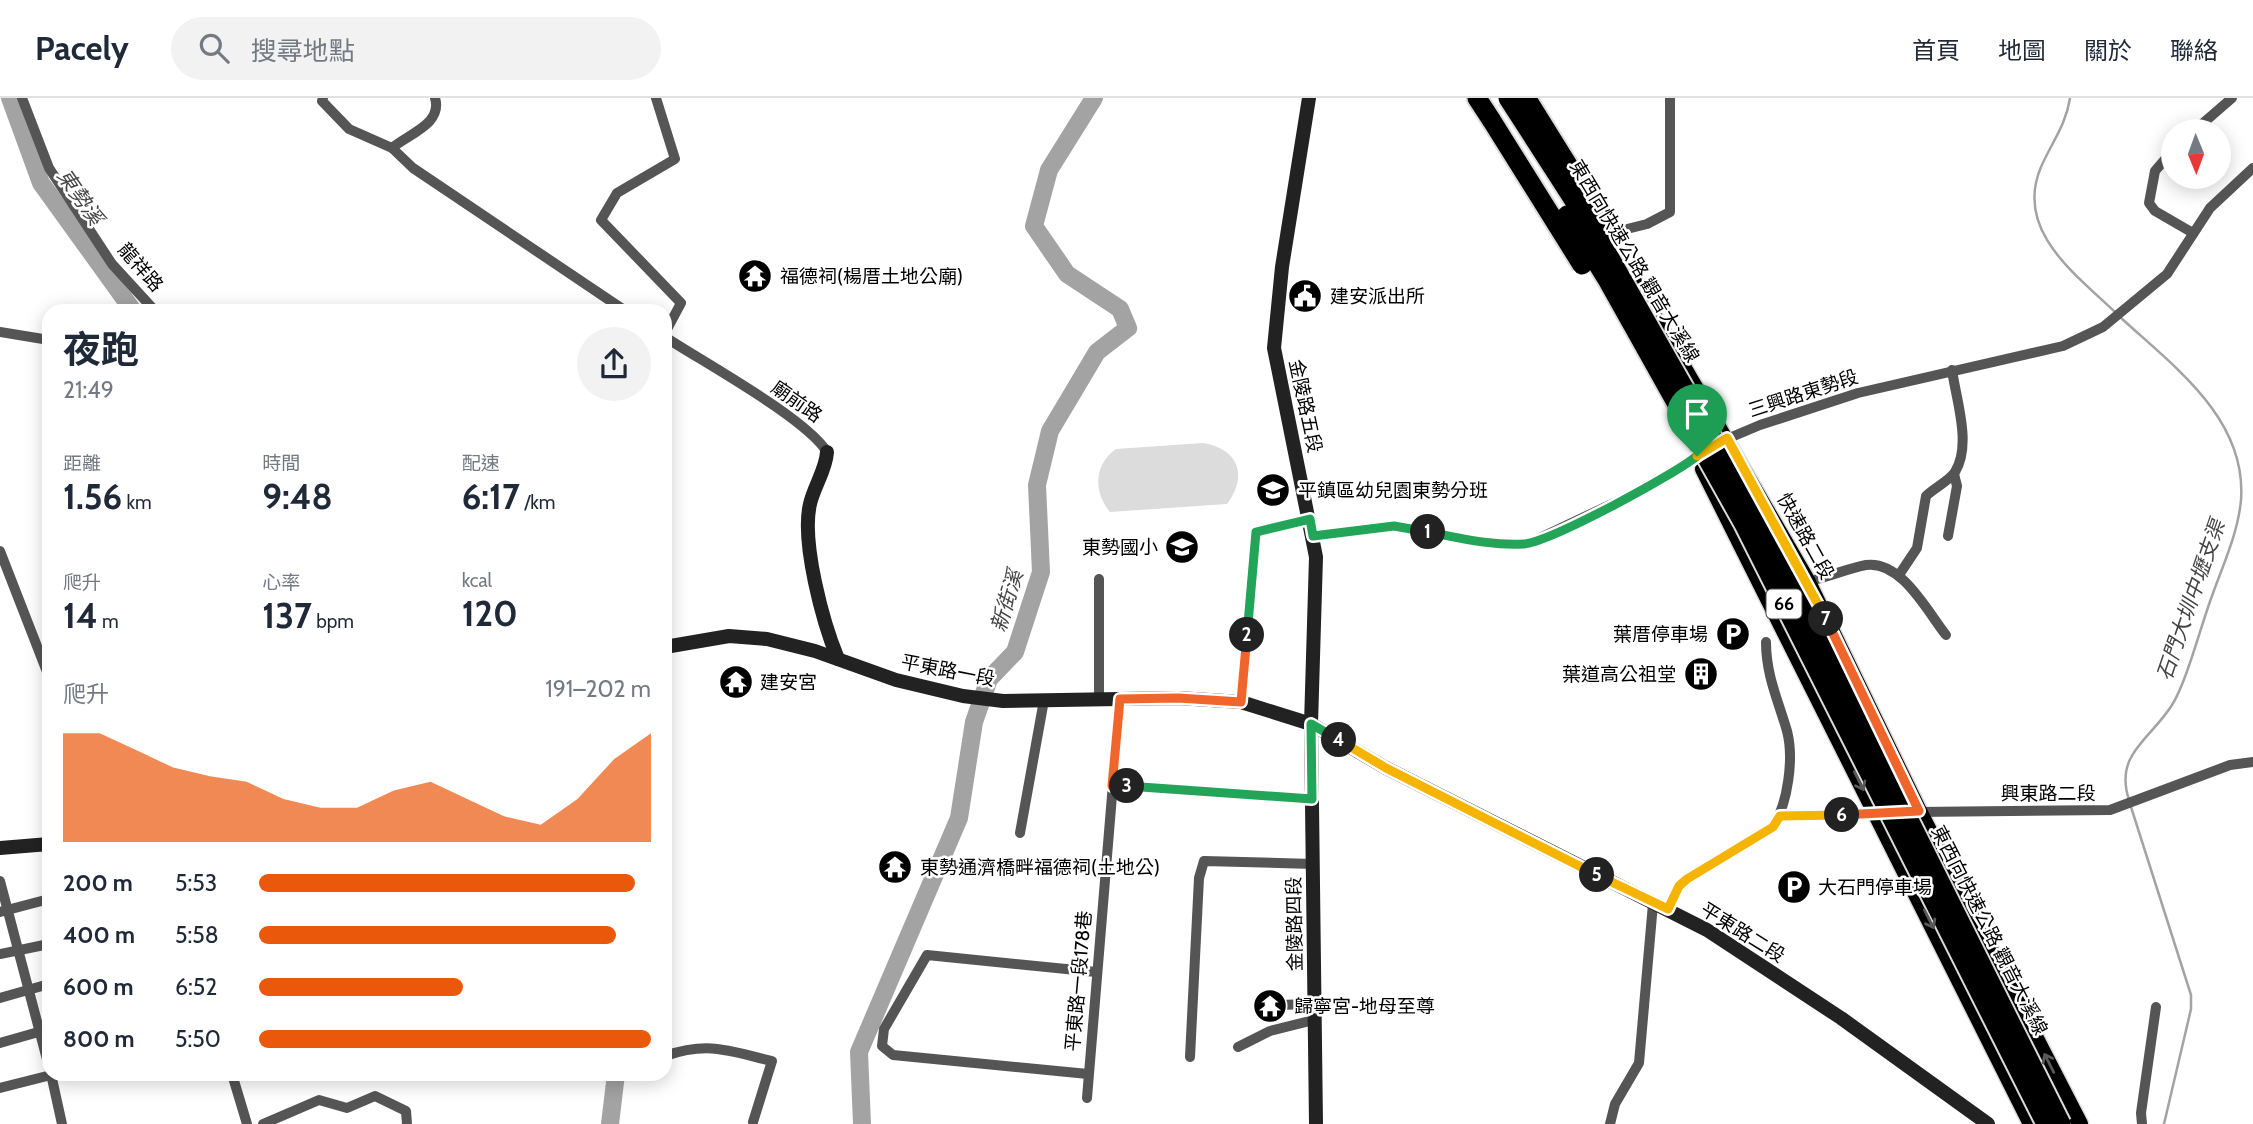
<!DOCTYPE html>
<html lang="zh-TW">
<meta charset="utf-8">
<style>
:root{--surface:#fff;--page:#f2f2f3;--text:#1f2937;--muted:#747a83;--line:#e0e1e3;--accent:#ea580c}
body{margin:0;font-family:Cabin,"Noto Sans TC",sans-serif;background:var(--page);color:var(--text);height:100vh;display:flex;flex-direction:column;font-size:26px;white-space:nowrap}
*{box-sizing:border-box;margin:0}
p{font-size:23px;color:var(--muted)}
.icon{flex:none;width:38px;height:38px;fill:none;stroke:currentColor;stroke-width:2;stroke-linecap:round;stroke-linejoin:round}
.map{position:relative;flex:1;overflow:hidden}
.side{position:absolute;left:42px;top:206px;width:630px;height:777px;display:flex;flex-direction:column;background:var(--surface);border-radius:21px;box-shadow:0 4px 18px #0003}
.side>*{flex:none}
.needle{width:46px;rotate:179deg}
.tools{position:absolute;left:2161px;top:21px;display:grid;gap:14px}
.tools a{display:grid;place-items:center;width:70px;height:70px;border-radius:50%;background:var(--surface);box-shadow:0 4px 18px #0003;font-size:35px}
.pin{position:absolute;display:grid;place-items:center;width:60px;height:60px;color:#fff;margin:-72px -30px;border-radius:50% 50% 50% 0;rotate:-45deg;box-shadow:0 0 7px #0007}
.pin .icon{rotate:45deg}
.km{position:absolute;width:35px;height:35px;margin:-18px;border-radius:50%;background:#222;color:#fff;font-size:19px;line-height:35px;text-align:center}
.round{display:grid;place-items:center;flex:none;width:74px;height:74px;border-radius:37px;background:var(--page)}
.headline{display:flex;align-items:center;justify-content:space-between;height:119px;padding:0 21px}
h1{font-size:38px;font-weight:700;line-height:52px}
.stats{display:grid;grid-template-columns:repeat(3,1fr);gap:10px;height:119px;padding:7px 21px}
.stats div{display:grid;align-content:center}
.stats b{font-size:35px;font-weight:700}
.stats small{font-size:19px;font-weight:400}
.stats p{font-size:19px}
.chart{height:196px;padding:14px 21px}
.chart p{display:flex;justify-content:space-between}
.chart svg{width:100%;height:126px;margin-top:7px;fill:var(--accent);opacity:.7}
ul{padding:0 21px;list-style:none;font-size:23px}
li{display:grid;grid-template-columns:112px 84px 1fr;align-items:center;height:52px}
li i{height:18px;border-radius:9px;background:var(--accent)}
header{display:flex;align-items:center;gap:42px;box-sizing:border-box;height:98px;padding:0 35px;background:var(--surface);border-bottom:2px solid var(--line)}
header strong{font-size:33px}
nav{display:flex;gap:38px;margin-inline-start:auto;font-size:24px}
.search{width:490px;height:63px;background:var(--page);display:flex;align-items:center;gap:18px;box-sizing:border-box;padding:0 24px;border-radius:38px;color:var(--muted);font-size:26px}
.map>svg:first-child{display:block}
.green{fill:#dcdcdc}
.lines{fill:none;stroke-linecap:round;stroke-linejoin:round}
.stream{stroke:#a3a3a3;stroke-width:2.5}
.river{stroke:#a3a3a3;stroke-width:18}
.primary-casing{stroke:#dbdbdb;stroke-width:19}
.highway-casing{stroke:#dbdbdb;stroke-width:23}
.street{stroke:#555;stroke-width:10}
.secondary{stroke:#222;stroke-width:14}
.primary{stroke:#000;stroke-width:16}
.highway{stroke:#000;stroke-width:19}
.highway-bridge-casing{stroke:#dbdbdb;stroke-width:23;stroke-linecap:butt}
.highway-bridge{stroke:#000;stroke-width:19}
.oneway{stroke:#595959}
.split-1-casing{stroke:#fff;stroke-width:14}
.split-2-casing{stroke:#fff;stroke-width:14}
.split-3-casing{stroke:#fff;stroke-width:14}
.split-4-casing{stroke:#fff;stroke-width:14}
.split-5-casing{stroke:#fff;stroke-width:14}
.split-6-casing{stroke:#fff;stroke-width:14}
.split-7-casing{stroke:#fff;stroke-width:14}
.split-8-casing{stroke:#fff;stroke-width:14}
.split-1{stroke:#22a559;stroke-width:9}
.split-2{stroke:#22a559;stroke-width:9}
.split-3{stroke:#f0652b;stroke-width:9}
.split-4{stroke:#22a559;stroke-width:9}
.split-5{stroke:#f5b400;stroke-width:9}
.split-6{stroke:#f5b400;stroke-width:9}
.split-7{stroke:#f0652b;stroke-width:9}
.split-8{stroke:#f5b400;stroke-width:9}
.labels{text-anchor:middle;stroke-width:5;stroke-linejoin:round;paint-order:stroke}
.shield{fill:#fff;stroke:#4c4c4c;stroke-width:2}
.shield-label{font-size:18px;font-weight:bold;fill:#000}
.street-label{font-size:19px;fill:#000;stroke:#fff}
.poi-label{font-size:19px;fill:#000;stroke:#fff;text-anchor:start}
.water-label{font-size:21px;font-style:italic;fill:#444;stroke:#fff}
</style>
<header>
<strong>Pacely</strong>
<div class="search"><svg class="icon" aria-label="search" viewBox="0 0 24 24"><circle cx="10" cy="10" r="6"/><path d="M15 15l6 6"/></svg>搜尋地點</div>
<nav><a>首頁</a><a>地圖</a><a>關於</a><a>聯絡</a></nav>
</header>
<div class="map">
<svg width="2253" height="1026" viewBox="0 0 2253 1026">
<rect width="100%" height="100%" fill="#fff"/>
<path class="green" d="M1203,345C1239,351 1248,378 1227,406L1110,414C1093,394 1094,366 1116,351Z"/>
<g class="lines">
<g class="stream">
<path d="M2070,0C2066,27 2052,44 2041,69C2014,132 2075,176 2115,214"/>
<path d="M2120,219C2173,268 2247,320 2241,402C2238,435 2223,467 2212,498C2201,527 2187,583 2172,607C2150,642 2114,656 2129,702"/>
<path d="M2131,709L2191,897V911L2164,1026"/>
</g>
<g class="river">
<path d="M10,0L41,85L134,214"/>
<path d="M610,1026L616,976"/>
<path d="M862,1026L859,954L959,720L974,624L989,581L1015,554L1041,474L1037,387L1050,333L1097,254L1128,230L1120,211L1067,176L1034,128L1049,72L1094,0"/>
</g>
<g class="primary-casing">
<g id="primary">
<path d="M1634,184L1807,482L1919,713L2080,1026"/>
<path d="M1703,371L2031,1026"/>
</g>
</g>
<g class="highway-casing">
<path id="highway" d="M1477,0L1492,23"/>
</g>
<g class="street">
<path d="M22,0L49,70L112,166L156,214"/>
<path d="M323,0L322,3L349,31L392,50L413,70L627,214"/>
<path d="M656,0L675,61L617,95L601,122L681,205L665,235"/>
<path d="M2194,33L2232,0"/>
<path d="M392,50C408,36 443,26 435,0"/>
<path d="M2174,51L2155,73L2149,105L2155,113L2193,135"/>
<path d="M1615,134L1647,126L1670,114V0"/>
<path d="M0,234L49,242"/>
<path d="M665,239C703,264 806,320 827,354"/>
<path d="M1722,343L1760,327L1858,295L2063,248L2103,229L2167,176L2210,110L2253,70"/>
<path d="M1313,437L1394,428L1484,444L1527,446L1652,387L1705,353"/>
<path d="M1948,438L1957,388L1954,376"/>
<path d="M0,453L49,579"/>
<path d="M1899,477L1917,450L1926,398C1934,390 1949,383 1955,374C1972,347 1956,301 1952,272"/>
<path d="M1817,481C1833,477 1850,470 1866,467C1901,462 1927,513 1946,537"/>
<path d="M1099,601V481"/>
<path d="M1241,604L1256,434L1310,421"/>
<path d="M1112,688L1312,701"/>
<path d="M1916,714L2110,712L2230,667L2253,664"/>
<path d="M1781,718L1879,716"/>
<path d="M1020,735L1044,602"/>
<path d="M0,783L49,969"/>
<path d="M1668,811L1679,788L1687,781L1773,728C1788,706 1794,660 1787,633C1778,602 1766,577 1766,544"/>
<path d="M0,814L49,801"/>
<path d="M0,856L49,846"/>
<path d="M0,900L49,886"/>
<path d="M1277,907L1314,906"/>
<path d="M0,945L49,931"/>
<path d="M1238,949L1270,933L1314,922"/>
<path d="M665,958C709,943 729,953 772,963L753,1024"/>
<path d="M1190,959L1199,780L1204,763L1313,766"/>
<path d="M51,976L62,1026"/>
<path d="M232,976L247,1026"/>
<path d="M1088,976L893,957L882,948L884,931L927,857L1096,874"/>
<path d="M0,990L55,976"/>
<path d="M1087,1000L1120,601"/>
<path d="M263,1026L319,1002L347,1010L375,998L406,1013L407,1026"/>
<path d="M1610,1026L1615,1006L1639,965L1653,806"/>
<path d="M2142,1026L2141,1015L2156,909"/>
</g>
<g class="secondary">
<path d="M1309,0L1282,169L1274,250L1316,459L1311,626L1316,1026"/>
<path d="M827,354C826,372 814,388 810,406C801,444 823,525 838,561"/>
<path d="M665,549L729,538L767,541L815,553L896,582L963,598L1003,603L1178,600L1241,604L1311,626L1386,670L1707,832L1841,920L1988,1026"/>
<path d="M0,750L49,746"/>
</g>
<use href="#primary" class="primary"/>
<use href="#highway" class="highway"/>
<g class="highway-bridge-casing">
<g id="highway-bridge">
<path d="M1508,0L1602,146L1758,420L2061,1026"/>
<path d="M1527,1L1609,133"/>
<path d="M1492,23L1582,167"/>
<path d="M1567,117L1608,183L1744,426L2046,1026"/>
</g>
</g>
<use href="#highway-bridge" class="highway-bridge"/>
</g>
<defs><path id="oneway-shaft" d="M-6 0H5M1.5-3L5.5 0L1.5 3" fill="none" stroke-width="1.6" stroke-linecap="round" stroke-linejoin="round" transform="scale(1.75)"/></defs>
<g class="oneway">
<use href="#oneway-shaft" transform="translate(1859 683) rotate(63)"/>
<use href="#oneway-shaft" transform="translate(1929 821) rotate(63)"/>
<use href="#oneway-shaft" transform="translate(2049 965) rotate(-117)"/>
</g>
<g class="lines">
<g class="split-1-casing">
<path id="split-1" d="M1428,434C1460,440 1492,448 1524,446C1550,444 1674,377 1697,358"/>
</g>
<g class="split-2-casing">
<path id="split-2" d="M1247,537L1256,434L1310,421L1313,438L1394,428L1428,434"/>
</g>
<g class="split-3-casing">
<path id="split-3" d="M1127,688H1112L1120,601L1178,600L1241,604L1247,537"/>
</g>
<g class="split-4-casing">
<path id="split-4" d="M1127,688L1312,701L1311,626L1339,642"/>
</g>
<g class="split-5-casing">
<path id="split-5" d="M1339,642L1386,670L1597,777"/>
</g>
<g class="split-6-casing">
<path id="split-6" d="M1597,777L1668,811L1679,788L1687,781L1773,729L1780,718L1842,717"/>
</g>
<g class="split-7-casing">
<path id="split-7" d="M1826,521L1919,713L1842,717"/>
</g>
<g class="split-8-casing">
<path id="split-8" d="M1697,358L1727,340L1826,521"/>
</g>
<use href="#split-1" class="split-1"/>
<use href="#split-2" class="split-2"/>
<use href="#split-3" class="split-3"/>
<use href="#split-4" class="split-4"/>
<use href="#split-5" class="split-5"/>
<use href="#split-6" class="split-6"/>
<use href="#split-7" class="split-7"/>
<use href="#split-8" class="split-8"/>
</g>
<defs>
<g id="temple-disc" transform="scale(1.75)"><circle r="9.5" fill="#000" stroke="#fff"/><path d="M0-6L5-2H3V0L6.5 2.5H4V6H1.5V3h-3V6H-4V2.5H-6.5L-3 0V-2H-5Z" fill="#fff"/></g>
<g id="civic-disc" transform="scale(1.75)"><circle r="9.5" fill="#000" stroke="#fff"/><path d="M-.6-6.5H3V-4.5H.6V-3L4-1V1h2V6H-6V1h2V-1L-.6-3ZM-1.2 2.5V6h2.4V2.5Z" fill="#fff"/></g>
<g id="school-disc" transform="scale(1.75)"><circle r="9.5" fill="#000" stroke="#fff"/><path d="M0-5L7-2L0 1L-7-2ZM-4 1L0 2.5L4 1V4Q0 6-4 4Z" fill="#fff"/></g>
<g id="parking-disc" transform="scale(1.75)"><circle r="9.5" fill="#000" stroke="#fff"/><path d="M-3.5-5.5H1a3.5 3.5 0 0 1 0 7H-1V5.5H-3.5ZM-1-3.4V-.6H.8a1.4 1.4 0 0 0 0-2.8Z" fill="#fff"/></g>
<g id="building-disc" transform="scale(1.75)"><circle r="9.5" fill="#000" stroke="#fff"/><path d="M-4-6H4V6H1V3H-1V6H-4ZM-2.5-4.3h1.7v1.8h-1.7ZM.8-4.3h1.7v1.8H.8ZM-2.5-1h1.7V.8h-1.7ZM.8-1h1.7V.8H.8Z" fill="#fff"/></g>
</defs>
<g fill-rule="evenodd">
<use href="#temple-disc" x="755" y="178"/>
<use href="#civic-disc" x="1305" y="198"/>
<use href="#school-disc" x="1273" y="392"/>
<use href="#school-disc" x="1182" y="449"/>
<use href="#parking-disc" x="1733" y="536"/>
<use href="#building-disc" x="1701" y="576"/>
<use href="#temple-disc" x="736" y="584"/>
<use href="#temple-disc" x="895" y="769"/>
<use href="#parking-disc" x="1794" y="789"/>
<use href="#temple-disc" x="1270" y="908"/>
</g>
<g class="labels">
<rect class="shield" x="1766.5" y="491.5" width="35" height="29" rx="5"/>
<g class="shield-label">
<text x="1784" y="512">66</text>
</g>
<g class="street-label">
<text transform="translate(1635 163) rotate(59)" y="7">東西向快速公路 觀音大溪線</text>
<text transform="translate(141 169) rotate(49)" y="7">龍祥路</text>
<text transform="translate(1803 295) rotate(-18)" y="7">三興路東勢段</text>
<text transform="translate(797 303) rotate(35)" y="7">廟前路</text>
<text transform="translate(1306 308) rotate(78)" y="7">金陵路五段</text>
<text transform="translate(1806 438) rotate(61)" y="7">快速路二段</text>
<text transform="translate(948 572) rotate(11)" y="7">平東路一段</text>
<text x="2048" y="702">興東路二段</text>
<text transform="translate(1294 826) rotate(-91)" y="7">金陵路四段</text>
<text transform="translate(1990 832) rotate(63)" y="7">東西向快速公路 觀音大溪線</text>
<text transform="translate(1743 834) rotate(32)" y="7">平東路二段</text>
<text transform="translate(1078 883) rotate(-85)" y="7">平東路一段178巷</text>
</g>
<g class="poi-label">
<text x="780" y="185">福德祠(楊厝土地公廟)</text>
<text x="1330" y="205">建安派出所</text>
<text x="1298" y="399">平鎮區幼兒園東勢分班</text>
<text x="1158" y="456" text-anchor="end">東勢國小</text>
<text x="1708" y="543" text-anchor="end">葉厝停車場</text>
<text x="1676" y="583" text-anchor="end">葉道高公祖堂</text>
<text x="760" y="591">建安宮</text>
<text x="920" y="776">東勢通濟橋畔福德祠(土地公)</text>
<text x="1818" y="796">大石門停車場</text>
<text x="1294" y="915">歸寧宮-地母至尊</text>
</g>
<g class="water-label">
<text transform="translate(80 99) rotate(55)" y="7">東勢溪</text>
<text transform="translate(2191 502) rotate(-71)" y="7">石門大圳中壢支渠</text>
<text transform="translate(1007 503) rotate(-73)" y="7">新街溪</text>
</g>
</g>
</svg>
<div class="tools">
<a><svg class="needle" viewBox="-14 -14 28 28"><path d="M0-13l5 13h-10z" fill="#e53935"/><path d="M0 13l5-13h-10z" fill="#747a83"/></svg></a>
</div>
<div class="pin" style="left:1697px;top:358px;background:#1e9e55"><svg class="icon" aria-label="arrive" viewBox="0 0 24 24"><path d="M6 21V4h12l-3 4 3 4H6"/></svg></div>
<b class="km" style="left:1428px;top:434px">1</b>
<b class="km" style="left:1247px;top:537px">2</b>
<b class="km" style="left:1127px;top:688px">3</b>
<b class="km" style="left:1339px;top:642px">4</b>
<b class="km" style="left:1597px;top:777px">5</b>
<b class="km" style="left:1842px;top:717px">6</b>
<b class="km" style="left:1826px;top:521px">7</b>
<section class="side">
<div class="headline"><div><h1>夜跑</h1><p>21:49</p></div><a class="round"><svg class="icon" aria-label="share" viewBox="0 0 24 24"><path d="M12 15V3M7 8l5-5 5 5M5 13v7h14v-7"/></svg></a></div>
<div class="stats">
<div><p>距離</p><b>1.56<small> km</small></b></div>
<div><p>時間</p><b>9:48</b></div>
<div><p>配速</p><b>6:17<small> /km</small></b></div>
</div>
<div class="stats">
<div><p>爬升</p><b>14<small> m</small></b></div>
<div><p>心率</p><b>137<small> bpm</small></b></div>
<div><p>kcal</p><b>120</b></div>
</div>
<div class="chart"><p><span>爬升</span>191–202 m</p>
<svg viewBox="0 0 160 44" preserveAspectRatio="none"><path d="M0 44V6L10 6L20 12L30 18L40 21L50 23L60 29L70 32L80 32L90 26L100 23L110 29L120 35L130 38L140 29L150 15L160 6V44z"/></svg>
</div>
<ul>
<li><b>200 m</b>5:53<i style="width:96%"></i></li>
<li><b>400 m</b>5:58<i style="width:91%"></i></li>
<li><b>600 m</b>6:52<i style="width:52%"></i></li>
<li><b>800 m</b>5:50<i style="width:100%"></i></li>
</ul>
</section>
</div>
